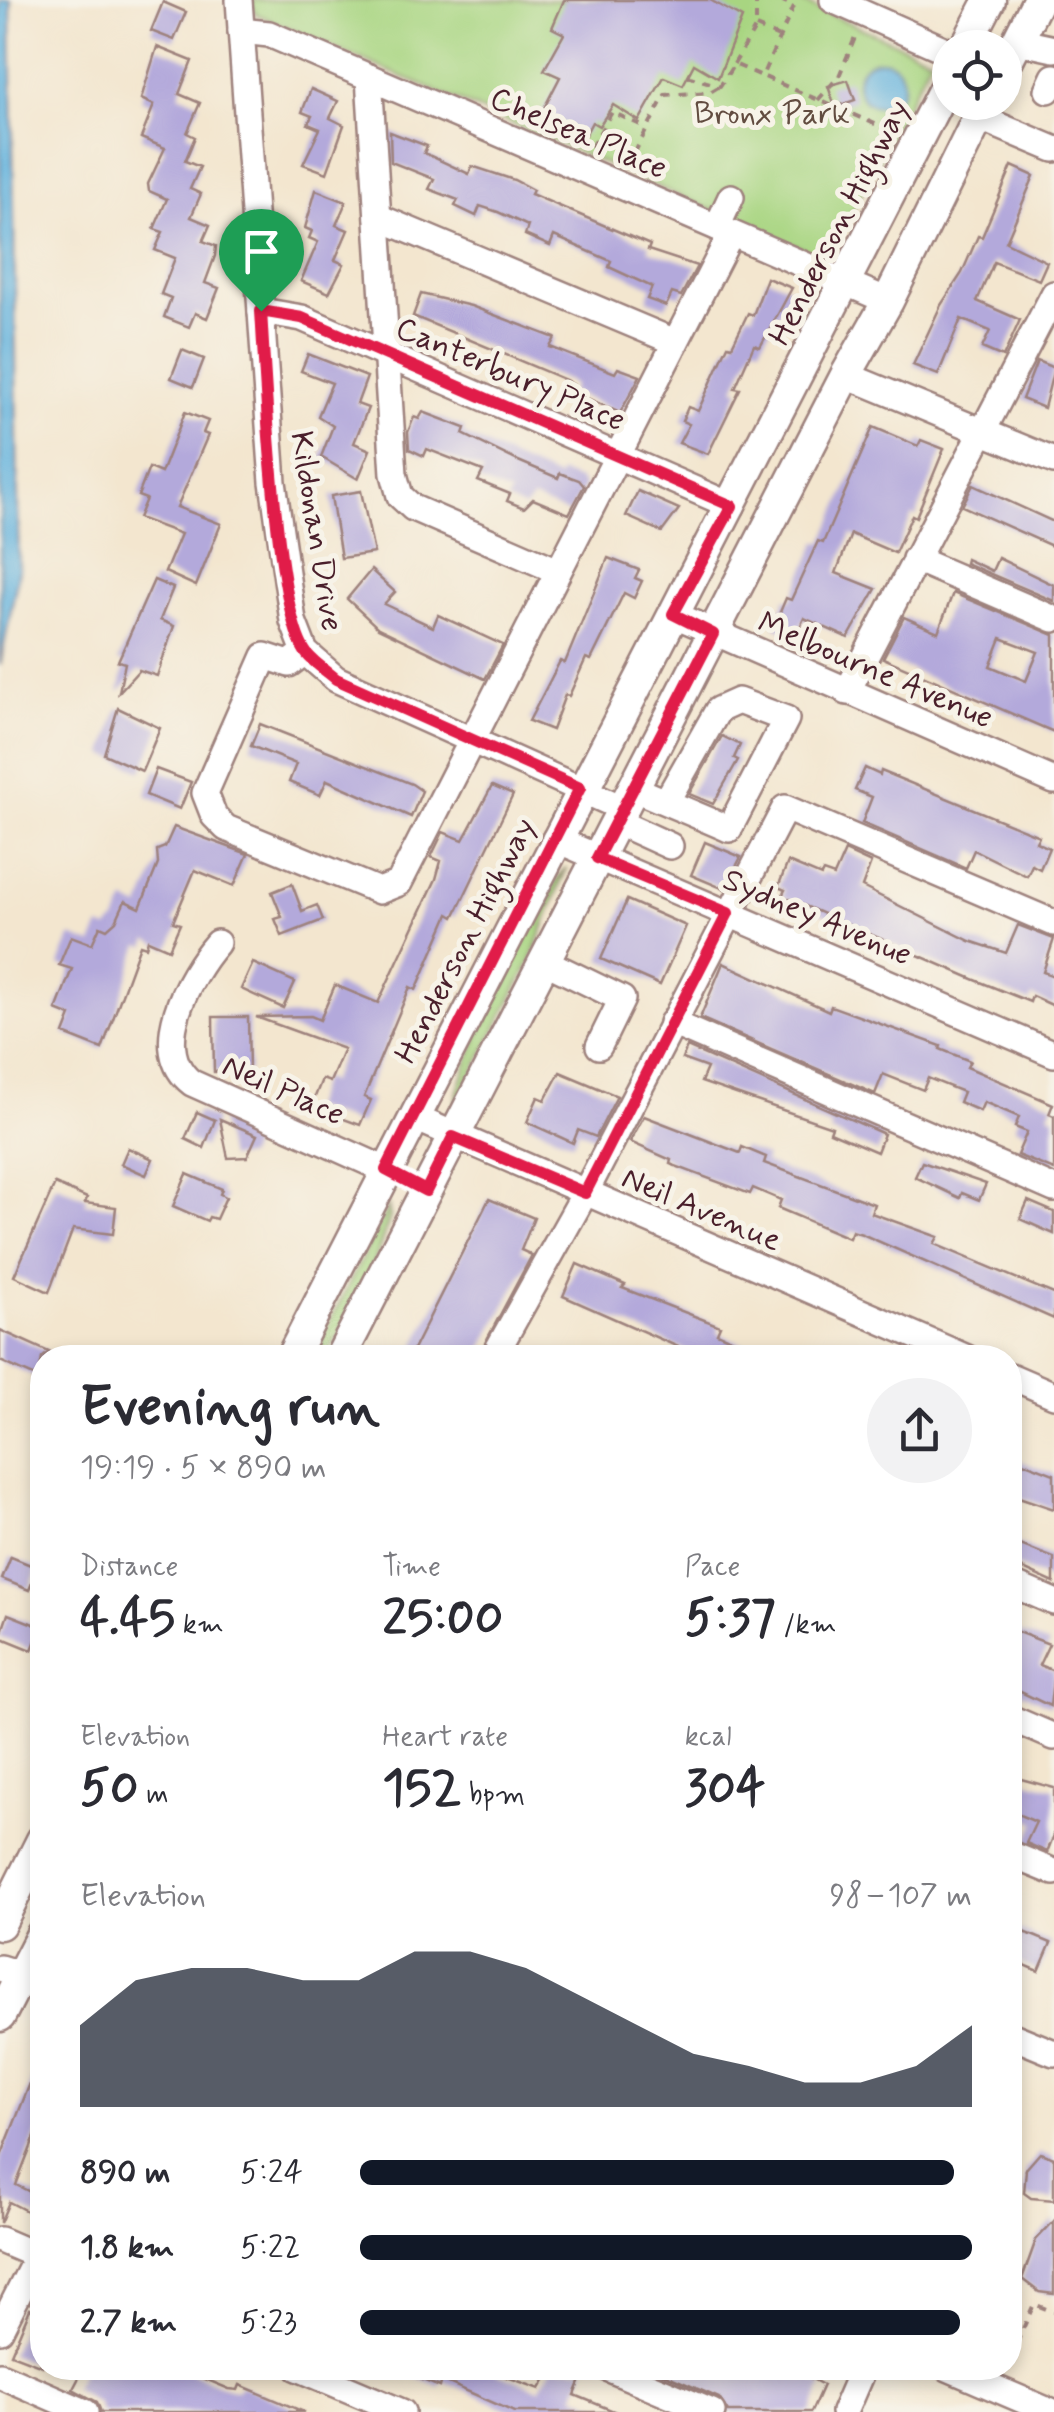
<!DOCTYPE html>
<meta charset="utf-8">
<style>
:root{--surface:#fff;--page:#f2f2f3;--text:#2b2b33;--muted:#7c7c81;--accent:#111827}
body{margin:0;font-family:Mynerve,sans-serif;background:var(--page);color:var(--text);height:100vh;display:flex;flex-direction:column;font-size:38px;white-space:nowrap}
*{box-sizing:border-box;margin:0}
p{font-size:32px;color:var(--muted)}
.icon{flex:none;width:55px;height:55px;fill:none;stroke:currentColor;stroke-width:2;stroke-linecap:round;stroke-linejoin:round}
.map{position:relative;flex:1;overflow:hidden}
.side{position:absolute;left:30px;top:1345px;width:992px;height:1035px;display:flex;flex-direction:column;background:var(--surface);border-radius:40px;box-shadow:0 5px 15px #0003}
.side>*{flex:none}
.tools{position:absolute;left:932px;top:30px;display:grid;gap:20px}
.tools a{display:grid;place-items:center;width:90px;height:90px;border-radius:50%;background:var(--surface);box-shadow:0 5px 15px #0003;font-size:50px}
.pin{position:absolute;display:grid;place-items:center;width:85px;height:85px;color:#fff;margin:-102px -42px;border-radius:50% 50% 50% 0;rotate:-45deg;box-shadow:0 0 10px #0007}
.pin .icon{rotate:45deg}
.round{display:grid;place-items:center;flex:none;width:105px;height:105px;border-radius:52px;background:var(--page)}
.overview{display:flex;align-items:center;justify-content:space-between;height:170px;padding:0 50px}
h1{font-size:55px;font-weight:700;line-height:75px}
.figures{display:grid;grid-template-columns:repeat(3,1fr);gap:15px;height:170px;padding:10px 50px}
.figures div{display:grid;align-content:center}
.figures b{font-size:50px;font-weight:700}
.figures small{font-size:28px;font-weight:400}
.figures p{font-size:28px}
.chart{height:280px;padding:20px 50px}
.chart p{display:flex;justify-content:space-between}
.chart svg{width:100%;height:180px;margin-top:10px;fill:var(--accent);opacity:.7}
ul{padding:0 50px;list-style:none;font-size:32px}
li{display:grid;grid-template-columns:160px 120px 1fr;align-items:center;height:75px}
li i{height:25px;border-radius:12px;background:var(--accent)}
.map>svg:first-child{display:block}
.green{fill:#a8d581;stroke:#797a56;stroke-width:2.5}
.water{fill:#63b2dd;stroke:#566884;stroke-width:2.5}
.building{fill:#b3a9db;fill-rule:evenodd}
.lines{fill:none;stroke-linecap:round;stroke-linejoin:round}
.minor-casing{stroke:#9e827d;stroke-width:30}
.major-casing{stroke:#9e827d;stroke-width:35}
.path{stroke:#9e827d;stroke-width:4;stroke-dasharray:8 8;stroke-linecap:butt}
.minor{stroke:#fff;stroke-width:25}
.major{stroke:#fff;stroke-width:30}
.route-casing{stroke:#fff;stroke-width:20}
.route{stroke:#e11d48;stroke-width:12}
.labels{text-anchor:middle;stroke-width:10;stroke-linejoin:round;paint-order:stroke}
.park-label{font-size:32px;fill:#624c40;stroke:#f7f3e8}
.street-label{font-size:32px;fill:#4a1f2b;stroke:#f7f3e8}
</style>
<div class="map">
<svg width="1054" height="2412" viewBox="0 0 1054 2412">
<rect width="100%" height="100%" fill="#f7f3e8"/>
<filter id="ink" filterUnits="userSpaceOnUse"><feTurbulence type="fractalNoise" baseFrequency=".01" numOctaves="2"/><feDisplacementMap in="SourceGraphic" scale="20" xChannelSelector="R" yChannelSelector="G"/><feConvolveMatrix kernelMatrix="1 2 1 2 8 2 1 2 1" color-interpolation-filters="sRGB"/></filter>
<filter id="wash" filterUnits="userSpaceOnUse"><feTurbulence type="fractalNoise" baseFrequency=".0048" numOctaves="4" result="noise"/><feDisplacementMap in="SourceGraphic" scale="40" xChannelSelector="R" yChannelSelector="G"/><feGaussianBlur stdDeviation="2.25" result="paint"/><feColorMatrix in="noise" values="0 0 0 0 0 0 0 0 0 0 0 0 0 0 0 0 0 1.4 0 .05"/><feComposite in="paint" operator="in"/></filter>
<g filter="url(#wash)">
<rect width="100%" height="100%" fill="#f3e6cf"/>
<g class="green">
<path d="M250,0H797L931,58L828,260L256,14Z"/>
<path d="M566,868L531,961L456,1106C453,1077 543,891 566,868Z"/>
<path d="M388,1207L390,1217L369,1278L326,1357L317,1358L328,1325Z"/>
</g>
<g class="water">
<path d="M0,0H11L19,570L0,666Z"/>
<circle cx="880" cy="83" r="23"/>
</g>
<g id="blocks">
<g class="building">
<path d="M564,0H710L742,18L718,78L694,64L683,85L664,77L639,121L613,105L599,126L592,122L585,135L542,112L560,77L544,70L564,34L552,28Z"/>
<path d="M163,2L186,12L174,40L151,31Z"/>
<path d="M157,47L192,61L179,94L200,103L187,133L195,137L185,161L200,167L190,189L201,194L191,217L210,225L203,241L216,246L215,256L205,283L219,288L207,318L195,313L189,327L164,317L171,298L161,294L175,258L155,250L163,232L154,229L167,199L149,191L148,184L165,148L141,138L154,105L141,99Z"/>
<path d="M848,80L855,100L835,107L828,86Z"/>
<path d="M311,89L338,101L330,118L344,125L327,173L303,164L320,129L308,124L312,116L302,112Z"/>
<path d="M390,132L427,146L424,153L469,174L472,166L514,180L533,190L531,194L650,245L648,250L697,266L681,296L672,293L666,306L647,299L652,287L609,267L611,261L554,236L550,246L525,235L528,226L498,212L480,206L476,216L455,206L458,200L429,189L434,179L391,162Z"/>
<path d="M1012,166L1034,176L1006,242L1047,262L1039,280L994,262L977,301L1020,320L1003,357L982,348L990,331L961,319L938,375L913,365L941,305L962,273L978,236L982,237Z"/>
<path d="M316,190L346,202L336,225L348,230L335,260L344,264L329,293L301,281L318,242L309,238L312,231L305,228Z"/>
<path d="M767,278L792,288L760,347L754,345L735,388L740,389L708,454L679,443L689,424L682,421L688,407L698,411L728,345L732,346L748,313L753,315Z"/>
<path d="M421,294L471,306L555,338L550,347L615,373L618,368L640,376L620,413L571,391L574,385L566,380L413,316Z"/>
<path d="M182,350L204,359L193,387L171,378Z"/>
<path d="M308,354L367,377L357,404L368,408L354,443L370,450L358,479L321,457L333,426L318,416L332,383L301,371Z"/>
<path d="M1037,361L1054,368L1044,408L1022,399Z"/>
<path d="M185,412L208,421L203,433L208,435L177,507L221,524L196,586L165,572L181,534L138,518L146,499L138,496L149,468L161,473Z"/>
<path d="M423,412L465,428L463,434L516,460L558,478L560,473L579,480L584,486L569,514L533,499L524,508L507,501L510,494L478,481L483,471L427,449L424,456L409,449L408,432L414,417L419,419Z"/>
<path d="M873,427L918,446L921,440L944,449L916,517L912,515L895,553L851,534L836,573L876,589L848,638L804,618L796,636L774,626L786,598L791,600L818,541L823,543Z"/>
<path d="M973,485L1054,522V547L962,506Z"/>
<path d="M361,491L374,553L341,558L331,496Z"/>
<path d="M638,491L679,509L662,532L626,516Z"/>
<path d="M608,558L639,570L635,578L642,581L634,598L624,593L591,660L586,658L569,696L565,695L552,730L529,721L560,661L565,663Z"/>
<path d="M998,558L1054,585V601L965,563L966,559L992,571Z"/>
<path d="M371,570L395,592L384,604L433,627L438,615L503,645L485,679L378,628L347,599Z"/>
<path d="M154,580L173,588L160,620L174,626L157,676L139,670L119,692L125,663L118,661Z"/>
<path d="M953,593L1054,635V732L883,658L904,617L938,632ZM1001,638L1038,652L1026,681L990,666Z"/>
<path d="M118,708L160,728L142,771L104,754Z"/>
<path d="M260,724L412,784L422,791L411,817L327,780L320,795L289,782L296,764L251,746Z"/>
<path d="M722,736L740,745L734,758L738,760L713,804L689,794Z"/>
<path d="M865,768L880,775L881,771L1039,836L1036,842L1049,848L1040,869L1032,865L1027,876L974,850L966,868L862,823L872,797L855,790Z"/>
<path d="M156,769L191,782L180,809L146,795Z"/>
<path d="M492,786L513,795L454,917L449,914L416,990L410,987L364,1097L371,1100L360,1125L311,1107L322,1079L330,1082L344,1049L256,1017L311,1016L320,1020L335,985L378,1003L436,879L441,861L431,857L443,832L463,840Z"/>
<path d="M174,827L248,854L234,886L195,870L173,922L180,924L169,949L148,940L146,947L140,945L102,1049L64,1034L71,1016L56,1010L72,969L59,965L71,936L92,944L100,926L107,929L116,921L125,901L140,908L158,864L157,850L165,847Z"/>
<path d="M705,842L741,857L724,889L691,875Z"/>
<path d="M845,851L871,863L862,887L970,941L1006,953L1018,925L1054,939L1043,972L1054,976V1006L1032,996L1030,1002L973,979L782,896L785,890L778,887L788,862L821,876L823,872L834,876Z"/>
<path d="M292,884L302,911L317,905L323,920L282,936L275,919L282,917L272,892Z"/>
<path d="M627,900L686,926L660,985L601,959Z"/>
<path d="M253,963L295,982L283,1008L241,989Z"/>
<path d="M723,963L829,1011L831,1006L941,1046L940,1049L970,1061L967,1067L1053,1104L1049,1114L1054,1116V1170L1017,1155L1027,1132L1015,1127L1019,1117L984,1102L980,1111L959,1102L963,1092L928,1078L923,1090L883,1074L875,1094L700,1018Z"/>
<path d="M213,1017H248L249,1071L214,1072Z"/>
<path d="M687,1047L884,1134L877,1152L830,1132L832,1127L701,1082L707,1068L682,1059Z"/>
<path d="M560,1072L617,1096L596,1137L578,1130L573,1143L527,1122L538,1097L545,1100Z"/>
<path d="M197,1112L215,1120L204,1148L185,1139Z"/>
<path d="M644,1116L740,1153L742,1147L766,1157L764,1163L874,1204L871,1213L938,1237L934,1244L1054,1294V1319L862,1234L852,1231L849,1238L778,1208L781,1200L753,1188L750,1194L670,1164L671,1160L630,1142Z"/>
<path d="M220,1119L257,1135L247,1157L228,1158Z"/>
<path d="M128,1148L153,1159L146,1175L121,1164Z"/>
<path d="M922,1162L986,1184L979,1200L962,1193L960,1198L915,1177Z"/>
<path d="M187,1174L222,1189L220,1194L226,1197L216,1219L209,1217L207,1221L173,1206Z"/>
<path d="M55,1184L87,1198L85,1203L116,1207L113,1234L73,1229L49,1292L14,1276Z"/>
<path d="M489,1199L534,1218L521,1250L532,1255L477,1358H409Z"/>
<path d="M1028,1201L1054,1212V1234L1020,1219Z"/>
<path d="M577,1264L625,1285L622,1288L720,1326L717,1333L774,1358H703L563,1296Z"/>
<path d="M0,1330L49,1352L42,1358L38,1378L0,1361Z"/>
<path d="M1010,1457L1054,1474V1509L1010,1494Z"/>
<path d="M1010,1541L1054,1558V1583L1010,1563Z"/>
<path d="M11,1557L38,1568L29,1590L2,1579Z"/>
<path d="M8,1614L41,1627L32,1650L0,1637Z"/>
<path d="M1010,1629L1049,1644L1039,1665L1054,1671L1050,1706L1010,1687Z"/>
<path d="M1010,1776L1054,1788V1835L1047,1852L1026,1843L1036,1822L1010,1811Z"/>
<path d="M1010,1926L1051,1943L1039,1971L1010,1959Z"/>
<path d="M42,2053V2119L16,2185L42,2198V2219L9,2202L0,2223V2159Z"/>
<path d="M1040,2153L1054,2158V2200L1031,2198L1024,2193L1026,2169Z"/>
<path d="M1054,2221V2294L1039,2292L1022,2279L1036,2240Z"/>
<path d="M30,2309L42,2314V2366L11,2354Z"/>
<path d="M84,2368H179L229,2389L238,2390L240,2385L304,2412H101L97,2402L73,2389Z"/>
<path d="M393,2368H499L496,2373L540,2389L552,2368H586L575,2395L616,2412H514L442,2380L440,2387Z"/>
<path d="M663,2368H695L726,2379L730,2368H792L823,2385L811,2412H728L719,2398L661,2373Z"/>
</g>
</g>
</g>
<g filter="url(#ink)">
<use href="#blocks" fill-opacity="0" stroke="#9e827d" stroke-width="2.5"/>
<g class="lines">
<g class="minor-casing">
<g id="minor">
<path d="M239,0L273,482L293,621L305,652L336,679L622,808"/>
<path d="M833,0L950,52"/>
<path d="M241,31L269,34L888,301"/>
<path d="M1017,41L1054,49"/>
<path d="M369,77L394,474L400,496L413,508L558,571"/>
<path d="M1048,90L1054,77"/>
<path d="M974,102L978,117L1054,149"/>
<path d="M378,217L675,342"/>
<path d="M717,227L731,197"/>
<path d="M261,311L302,318L732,506"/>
<path d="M846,375L1054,461"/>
<path d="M915,559L1054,619"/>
<path d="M673,614L1054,781"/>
<path d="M305,652L289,664L265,656L205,793L214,816L226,828L379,891L399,883L731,234"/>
<path d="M847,692L1054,294"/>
<path d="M633,788C665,802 697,815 729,829L786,719L738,701L718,710L666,802"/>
<path d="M615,821L670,846"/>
<path d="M555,839L1054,1054"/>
<path d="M217,943C188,976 148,1050 192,1083L386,1170"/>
<path d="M544,961L622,999L599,1046"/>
<path d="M672,1023L1054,1189"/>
<path d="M413,1117L967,1358"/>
<path d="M493,1358L585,1193L785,808L1054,923"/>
<path d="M1010,1376L1054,1395"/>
<path d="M1010,1583L1054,1602"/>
<path d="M1010,1718L1054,1737"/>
<path d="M1010,1854L1054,1872"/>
<path d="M0,1968L42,1981"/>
<path d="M1010,2035L1054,2053"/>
<path d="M0,2240L42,2258"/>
<path d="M0,2330L42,2247"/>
<path d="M298,2368L402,2412"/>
<path d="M607,2368L712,2412"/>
<path d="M948,2368L1051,2412"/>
<path d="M0,2375L85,2412"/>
<path d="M844,2412L863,2368"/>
</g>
</g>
<g class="major-casing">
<g id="major">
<path d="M965,48L990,0"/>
<path d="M1005,65L1038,0"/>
<path d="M291,1358L950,77"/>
<path d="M340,1358L846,375L888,301L986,102"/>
<path d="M0,1924L42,1840"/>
<path d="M0,2016L42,1934"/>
</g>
</g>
<g class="path">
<path d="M780,0L787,3"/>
<path d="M794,6L762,76L894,132"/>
<path d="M756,27L779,37"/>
<path d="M734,64L756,27V0"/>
<path d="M687,76L720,86L734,64L762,76"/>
<path d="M818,100L839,76L857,33"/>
<path d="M591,147L612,112L647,128"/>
<path d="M627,167L665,95L710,92L720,86"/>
<path d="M1010,2163L1026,2169"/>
<path d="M1010,2358L1034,2304L1054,2312"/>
</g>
<use href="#minor" class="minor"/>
<use href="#major" class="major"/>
</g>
</g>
<g class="lines" filter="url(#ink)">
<g class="route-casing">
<path id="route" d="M261,311L302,318L732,506L673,614L713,634L597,858L728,913L585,1193L453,1137L426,1191L386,1170L580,788L336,679C327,671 314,663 307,654C275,615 265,372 261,311Z"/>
</g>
<use href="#route" class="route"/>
</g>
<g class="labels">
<g class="park-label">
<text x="772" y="123">Bronx Park</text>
</g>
<g class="street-label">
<text transform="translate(579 132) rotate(23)" y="11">Chelsea Place</text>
<text transform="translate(838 222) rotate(-63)" y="11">Henderson Highway</text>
<text transform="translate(511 373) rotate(23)" y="11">Canterbury Place</text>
<text transform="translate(318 531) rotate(81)" y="11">Kildonan Drive</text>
<text transform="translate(876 669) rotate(23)" y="11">Melbourne Avenue</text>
<text transform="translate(818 916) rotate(23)" y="11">Sydney Avenue</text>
<text transform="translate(464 940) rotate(-63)" y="11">Henderson Highway</text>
<text transform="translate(284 1089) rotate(24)" y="11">Neil Place</text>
<text transform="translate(702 1208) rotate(23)" y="11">Neil Avenue</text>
</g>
</g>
</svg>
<div class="tools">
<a><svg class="icon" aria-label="locate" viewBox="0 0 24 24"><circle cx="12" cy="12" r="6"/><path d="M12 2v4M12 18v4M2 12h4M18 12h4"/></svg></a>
</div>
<div class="pin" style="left:261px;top:311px;background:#1e9e55"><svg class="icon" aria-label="arrive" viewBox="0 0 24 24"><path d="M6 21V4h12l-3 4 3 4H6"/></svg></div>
<section class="side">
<div class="overview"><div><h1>Evening run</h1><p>19:19 · 5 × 890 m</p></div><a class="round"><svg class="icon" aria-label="share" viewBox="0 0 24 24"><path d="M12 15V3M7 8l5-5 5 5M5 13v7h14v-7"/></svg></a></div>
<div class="figures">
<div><p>Distance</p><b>4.45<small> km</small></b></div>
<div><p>Time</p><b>25:00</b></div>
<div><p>Pace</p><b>5:37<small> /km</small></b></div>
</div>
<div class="figures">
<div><p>Elevation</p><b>50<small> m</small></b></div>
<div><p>Heart rate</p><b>152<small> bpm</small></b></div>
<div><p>kcal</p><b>304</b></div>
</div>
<div class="chart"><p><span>Elevation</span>98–107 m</p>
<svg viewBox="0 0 160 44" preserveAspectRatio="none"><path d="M0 44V24L10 13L20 10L30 10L40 13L50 13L60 6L70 6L80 10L90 17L100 24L110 31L120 34L130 38L140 38L150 34L160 24V44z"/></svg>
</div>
<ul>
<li><b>890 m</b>5:24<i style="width:97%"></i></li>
<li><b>1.8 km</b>5:22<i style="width:100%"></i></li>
<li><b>2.7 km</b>5:23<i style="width:98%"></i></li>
</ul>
</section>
</div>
